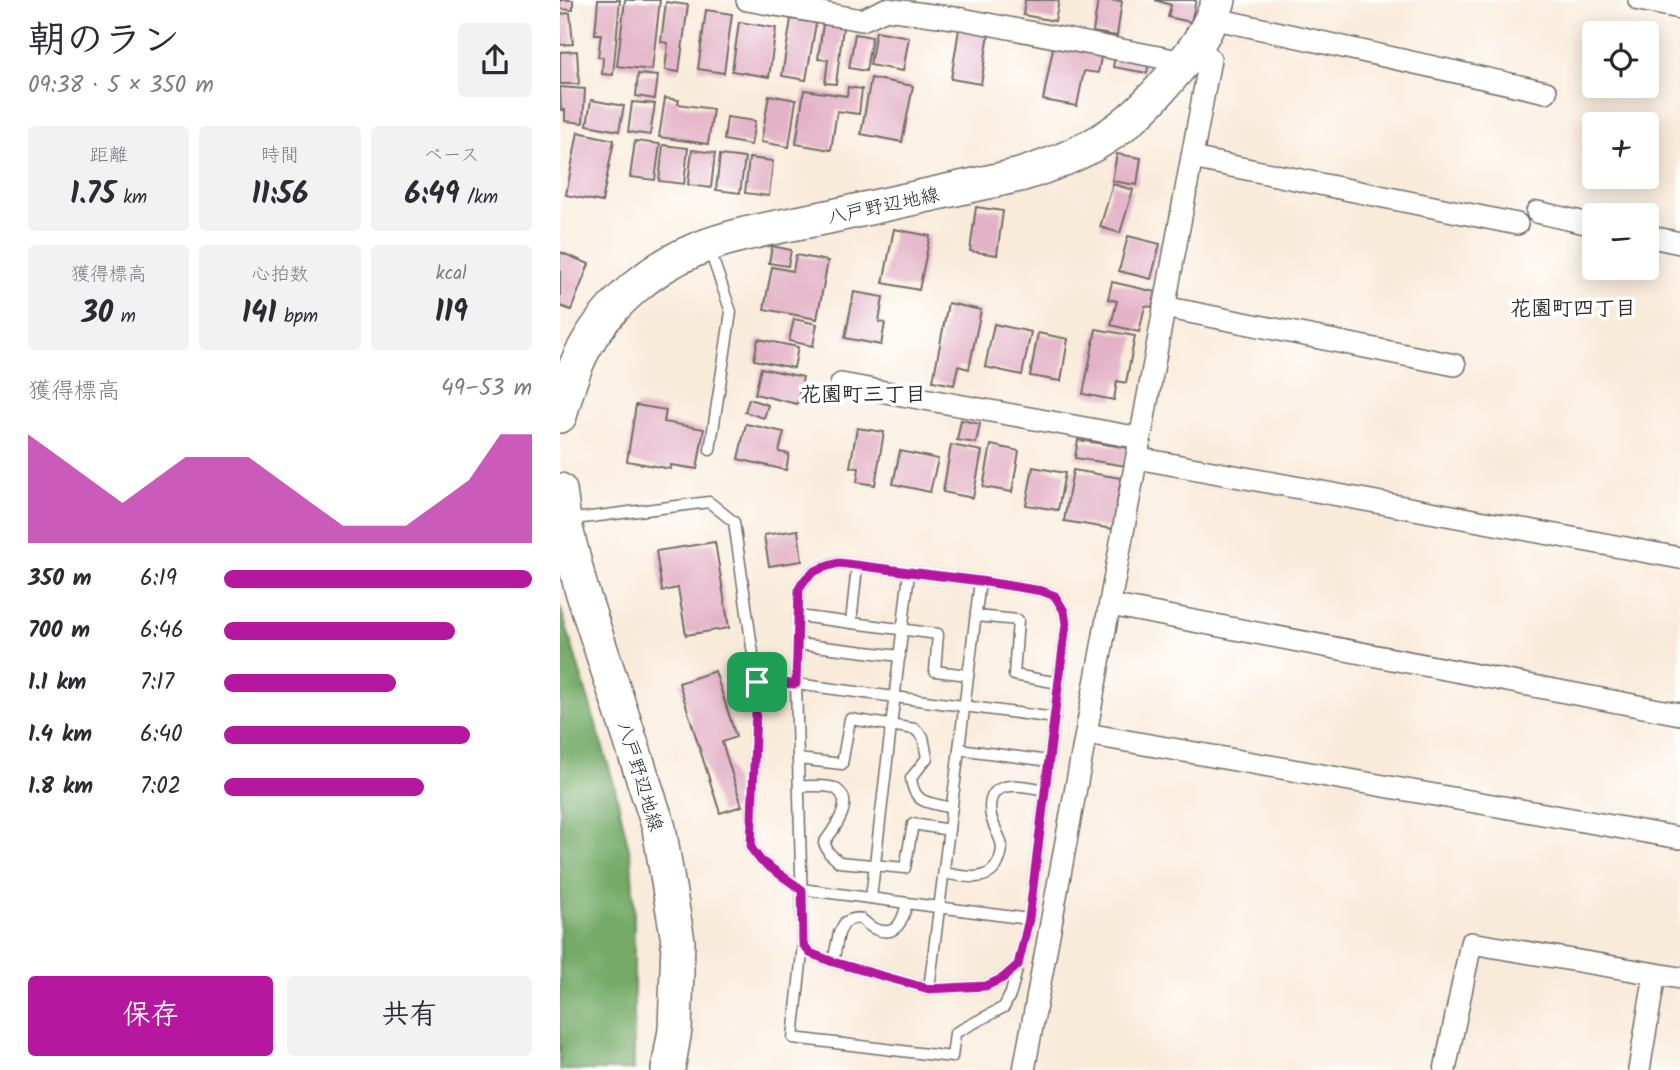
<!DOCTYPE html>
<html lang="ja">
<meta charset="utf-8">
<style>
:root{--surface:#fff;--page:#f2f2f3;--text:#2b2b33;--muted:#7c7c81;--accent:#b5179e}
body{margin:0;font-family:Kalam,"Klee One",sans-serif;background:var(--page);color:var(--text);height:100vh;display:flex;flex-direction:column;font-size:26px;white-space:nowrap}
*{box-sizing:border-box;margin:0}
p{font-size:23px;color:var(--muted)}
.icon{flex:none;width:38px;height:38px;fill:none;stroke:currentColor;stroke-width:2;stroke-linecap:round;stroke-linejoin:round}
.map{position:relative;flex:1;overflow:hidden}
.details{display:flex;flex-direction:column;background:var(--surface);width:560px}
.details>*{flex:none}
.buttons{position:absolute;left:1022px;top:21px;display:grid;gap:14px}
.buttons a{display:grid;place-items:center;width:77px;height:77px;border-radius:7px;background:var(--surface);box-shadow:0 4px 18px #0003;font-size:35px}
.pin{position:absolute;display:grid;place-items:center;width:60px;height:60px;color:#fff;margin:-30px;border-radius:14px;box-shadow:0 4px 10px #0006}
.round{display:grid;place-items:center;flex:none;width:74px;height:74px;border-radius:7px;background:var(--page)}
.head{display:flex;align-items:center;justify-content:space-between;height:119px;padding:0 28px}
h1{font-size:38px;font-weight:700;line-height:52px}
.figures{display:grid;grid-template-columns:repeat(3,1fr);gap:10px;height:119px;padding:7px 28px}
.figures div{display:grid;align-content:center;border-radius:7px;background:var(--page);text-align:center}
.figures b{font-size:30px;font-weight:700}
.figures small{font-size:19px;font-weight:400}
.figures p{font-size:19px}
.chart{height:196px;padding:14px 28px}
.chart p{display:flex;justify-content:space-between}
.chart svg{width:100%;height:126px;margin-top:7px;fill:var(--accent);opacity:.7}
.primary-button{display:flex;gap:14px;margin-top:auto;padding:14px 28px}
.primary-button a{flex:1;height:80px;border-radius:7px;background:var(--accent);color:#fff;font-size:28px;font-weight:700;line-height:80px;text-align:center}
.primary-button a+a{background:var(--page);color:var(--text)}
ul{padding:0 28px;list-style:none;font-size:23px}
li{display:grid;grid-template-columns:112px 84px 1fr;align-items:center;height:52px}
li i{height:18px;border-radius:9px;background:var(--accent)}
main{display:flex;flex:1;min-height:0}
.map>svg:first-child{display:block}
.forest{fill:#74aa68;stroke:#506a4a;stroke-width:2}
.building{fill:#e3b2c6}
.lines{fill:none;stroke-linecap:round;stroke-linejoin:round}
.service-casing{stroke:#736e68;stroke-width:13}
.minor-casing{stroke:#736e68;stroke-width:24}
.primary-casing{stroke:#736e68;stroke-width:36}
.service{stroke:#fff;stroke-width:10}
.minor{stroke:#fff;stroke-width:21}
.primary{stroke:#fff;stroke-width:33}
.route-casing{stroke:#fff;stroke-width:14}
.route{stroke:#b5179e;stroke-width:9}
.labels{text-anchor:middle;stroke-width:7;stroke-linejoin:round;paint-order:stroke}
.street-label{font-size:19px;fill:#2b2b2b;stroke:#fff}
.neighbourhood-label{font-size:21px;font-weight:bold;fill:#2b2b2b;stroke:#fff}
</style>
<main>
<section class="details">
<div class="head"><div><h1>朝のラン</h1><p>09:38 · 5 × 350 m</p></div><a class="round"><svg class="icon" aria-label="share" viewBox="0 0 24 24"><path d="M12 15V3M7 8l5-5 5 5M5 13v7h14v-7"/></svg></a></div>
<div class="figures">
<div><p>距離</p><b>1.75<small> km</small></b></div>
<div><p>時間</p><b>11:56</b></div>
<div><p>ペース</p><b>6:49<small> /km</small></b></div>
</div>
<div class="figures">
<div><p>獲得標高</p><b>30<small> m</small></b></div>
<div><p>心拍数</p><b>141<small> bpm</small></b></div>
<div><p>kcal</p><b>119</b></div>
</div>
<div class="chart"><p><span>獲得標高</span>49–53 m</p>
<svg viewBox="0 0 160 44" preserveAspectRatio="none"><path d="M0 44V6L10 14L20 22L30 30L40 22L50 14L60 14L70 14L80 22L90 30L100 38L110 38L120 38L130 30L140 22L150 6L160 6V44z"/></svg>
</div>
<ul>
<li><b>350 m</b>6:19<i style="width:100%"></i></li>
<li><b>700 m</b>6:46<i style="width:75%"></i></li>
<li><b>1.1 km</b>7:17<i style="width:56%"></i></li>
<li><b>1.4 km</b>6:40<i style="width:80%"></i></li>
<li><b>1.8 km</b>7:02<i style="width:65%"></i></li>
</ul>
<div class="primary-button"><a>保存</a><a>共有</a></div>
</section>
<div class="map">
<svg width="1120" height="1070" viewBox="0 0 1120 1070">
<rect width="100%" height="100%" fill="#fff"/>
<filter id="ink" filterUnits="userSpaceOnUse"><feTurbulence type="fractalNoise" baseFrequency=".0143" numOctaves="2"/><feDisplacementMap in="SourceGraphic" scale="14" xChannelSelector="R" yChannelSelector="G"/><feConvolveMatrix kernelMatrix="1 2 1 2 8 2 1 2 1" color-interpolation-filters="sRGB"/></filter>
<filter id="wash" filterUnits="userSpaceOnUse"><feTurbulence type="fractalNoise" baseFrequency=".00686" numOctaves="4" result="noise"/><feDisplacementMap in="SourceGraphic" scale="28" xChannelSelector="R" yChannelSelector="G"/><feGaussianBlur stdDeviation="1.57" result="paint"/><feColorMatrix in="noise" values="0 0 0 0 0 0 0 0 0 0 0 0 0 0 0 0 0 1.4 0 .05"/><feComposite in="paint" operator="in"/></filter>
<g filter="url(#wash)">
<rect width="100%" height="100%" fill="#f9ebda"/>
<path class="forest" d="M0,606L54,784L71,858L74,906V1070H0Z"/>
<g id="blocks">
<g class="building">
<path d="M0,0H13V10L0,9Z"/>
<path d="M38,0H60L53,75L42,74L43,57H38L41,34H35Z"/>
<path d="M65,0H100L92,70L57,66Z"/>
<path d="M465,0H499L495,21L463,15Z"/>
<path d="M538,0L562,1L557,36L533,32Z"/>
<path d="M595,0H636L631,22L608,17L611,5Z"/>
<path d="M106,2L128,5L119,72L105,70L108,43L101,42Z"/>
<path d="M146,10L172,14L164,73L138,69Z"/>
<path d="M10,13L13,44L0,45V14Z"/>
<path d="M231,19L256,23L246,80L222,76Z"/>
<path d="M179,22L216,28L209,77L172,71Z"/>
<path d="M263,24L283,27L276,84L265,83L268,60L258,59Z"/>
<path d="M399,29L429,33L421,84L391,79Z"/>
<path d="M316,31L349,37L343,71L310,65Z"/>
<path d="M295,34L312,37L306,71L289,68Z"/>
<path d="M494,43L542,52L538,73L524,71L517,106L483,100Z"/>
<path d="M17,51L19,84H0V52Z"/>
<path d="M555,56L589,62L587,73L553,67Z"/>
<path d="M78,74L98,76L95,99L76,96Z"/>
<path d="M311,78L353,86L342,142L301,134Z"/>
<path d="M0,87L25,89L23,123L5,121V110H1Z"/>
<path d="M288,87L302,89L299,114L277,111L271,150L236,144L244,90L287,96Z"/>
<path d="M209,95L236,100L229,147L201,142Z"/>
<path d="M105,98L119,100L118,104L153,109L148,144L99,137Z"/>
<path d="M31,100L64,106L59,131L27,125Z"/>
<path d="M72,102L95,104L90,135L68,132Z"/>
<path d="M167,117L195,121L191,145L164,140Z"/>
<path d="M18,132L54,140L42,202L6,195Z"/>
<path d="M75,141L100,144L95,180L70,177Z"/>
<path d="M103,145L128,148L124,184L99,181Z"/>
<path d="M132,150L155,153L151,188L128,185Z"/>
<path d="M557,154L581,158L577,185L552,181Z"/>
<path d="M160,155L185,158L180,193L156,190Z"/>
<path d="M189,158L213,161L209,196L185,193Z"/>
<path d="M553,184L573,190L560,233L540,227Z"/>
<path d="M416,207L443,211L437,255L410,251Z"/>
<path d="M334,229L370,236L359,290L323,283Z"/>
<path d="M568,236L600,244L591,279L559,271Z"/>
<path d="M212,246L231,250L228,266L209,263Z"/>
<path d="M0,252L29,264L11,310L0,306Z"/>
<path d="M236,255L268,261L257,319L204,309L212,267L233,271Z"/>
<path d="M552,282L596,292L592,307L585,306L579,332L551,325L557,301L548,299Z"/>
<path d="M294,292L323,297L319,322L325,323L321,345L285,338Z"/>
<path d="M388,303L421,310L409,369L398,366L394,385L373,381Z"/>
<path d="M234,319L257,324L253,346L229,341Z"/>
<path d="M434,324L471,332L462,375L425,367Z"/>
<path d="M536,329L575,336L566,383L557,381L554,400L523,394Z"/>
<path d="M478,333L508,339L501,381L470,376Z"/>
<path d="M198,339L238,347L234,368L194,360Z"/>
<path d="M201,368L243,377L237,404L195,394Z"/>
<path d="M189,399L208,405L204,418L185,412Z"/>
<path d="M76,405L106,410L104,422L144,429L137,469L111,465V469L67,461Z"/>
<path d="M401,420L420,424L416,443L397,440Z"/>
<path d="M186,424L224,432L219,452L229,454L226,470L178,459Z"/>
<path d="M297,428L324,432L315,485L297,482L299,468L290,467Z"/>
<path d="M518,440L569,448L567,466L515,458Z"/>
<path d="M391,445L422,451L413,498L383,492Z"/>
<path d="M431,445L459,451L452,492L423,487Z"/>
<path d="M340,451L378,459L370,492L333,484Z"/>
<path d="M473,467L505,473L498,510L466,505Z"/>
<path d="M513,470L561,478L553,529L504,521Z"/>
<path d="M238,530L242,561L209,566L204,535Z"/>
<path d="M155,542L169,628L126,635L118,588L102,591L96,551Z"/>
<path d="M155,671L176,737L162,742L182,806L160,813L119,683Z"/>
</g>
</g>
</g>
<g filter="url(#ink)">
<use href="#blocks" fill-opacity="0" stroke="#736e68" stroke-width="2"/>
<g class="lines">
<g class="service-casing">
<g id="service">
<path d="M149,248L171,312L150,450"/>
<path d="M7,520L149,502L174,522L197,682"/>
<path d="M279,563L420,581L482,591L495,596L504,611L506,624L469,919L458,965L443,978L426,986L369,989L273,962L250,953L243,944L236,684L239,589C248,571 260,568 279,563Z"/>
<path d="M238,616L378,634L375,671L408,675"/>
<path d="M416,616L458,620L454,675L499,683"/>
<path d="M291,623L297,566"/>
<path d="M238,644L340,656"/>
<path d="M399,749L489,761"/>
<path d="M238,759L282,764L290,719L355,729L363,737L367,758L351,778C354,805 369,802 392,808"/>
<path d="M239,786C249,787 265,784 274,788C298,800 273,830 264,843L269,853L279,862L345,868L353,824L389,830"/>
<path d="M384,873C402,876 428,884 438,863C441,857 443,848 441,842C438,833 433,825 431,816C424,777 461,785 485,790"/>
<path d="M311,898L349,573"/>
<path d="M469,919L241,889L201,861L191,848L197,682L236,684L495,718"/>
<path d="M243,944L233,1038L392,1057L395,1033L444,1007L451,993L458,965"/>
<path d="M273,962L279,933L285,922C290,920 296,917 301,919C306,922 309,927 315,929C337,938 343,920 347,903"/>
<path d="M369,989L420,581"/>
</g>
</g>
<g class="minor-casing">
<g id="minor">
<path d="M187,0L302,20L326,9L402,19L624,62"/>
<path d="M1079,0L1120,8"/>
<path d="M652,18L986,92"/>
<path d="M632,158L957,224"/>
<path d="M977,212L1034,225"/>
<path d="M1087,236L1120,243"/>
<path d="M604,307L895,365"/>
<path d="M281,384L580,438"/>
<path d="M577,458L1120,558"/>
<path d="M550,605L1120,714"/>
<path d="M527,734L1120,838"/>
<path d="M464,1070L650,59L639,45"/>
<path d="M885,1070L911,943L1120,978"/>
<path d="M1079,1070L1095,974"/>
</g>
</g>
<g class="primary-casing">
<g id="primary">
<path d="M0,416C6,393 13,368 25,347C48,305 91,268 135,250C176,233 224,226 268,217C332,203 396,189 460,175C527,154 566,132 611,77C634,51 647,33 659,0"/>
<path d="M0,490L4,520L21,588L99,828L118,941L115,1030L108,1070"/>
</g>
</g>
<use href="#service" class="service"/>
<use href="#minor" class="minor"/>
<use href="#primary" class="primary"/>
</g>
</g>
<g class="lines" filter="url(#ink)">
<g class="route-casing">
<path id="route" d="M279,563L420,581L482,591L495,596L504,611L506,624L469,919L458,965L443,978L426,986L369,989L273,962L250,953L243,944L242,890L201,861L191,848L197,682L236,684L239,589C248,571 260,568 279,563Z"/>
</g>
<use href="#route" class="route"/>
</g>
<g class="labels">
<g class="street-label">
<text transform="translate(323 205) rotate(-12)" y="7">八戸野辺地線</text>
<text transform="translate(81 776) rotate(73)" y="7">八戸野辺地線</text>
</g>
<g class="neighbourhood-label">
<text x="1013" y="315">花園町四丁目</text>
<text x="303" y="401">花園町三丁目</text>
</g>
</g>
</svg>
<div class="buttons">
<a><svg class="icon" aria-label="locate" viewBox="0 0 24 24"><circle cx="12" cy="12" r="6"/><path d="M12 2v4M12 18v4M2 12h4M18 12h4"/></svg></a>
<a>+</a>
<a>−</a>
</div>
<div class="pin" style="left:197px;top:682px;background:#1e9e55"><svg class="icon" aria-label="arrive" viewBox="0 0 24 24"><path d="M6 21V4h12l-3 4 3 4H6"/></svg></div>
</div>
</main>
